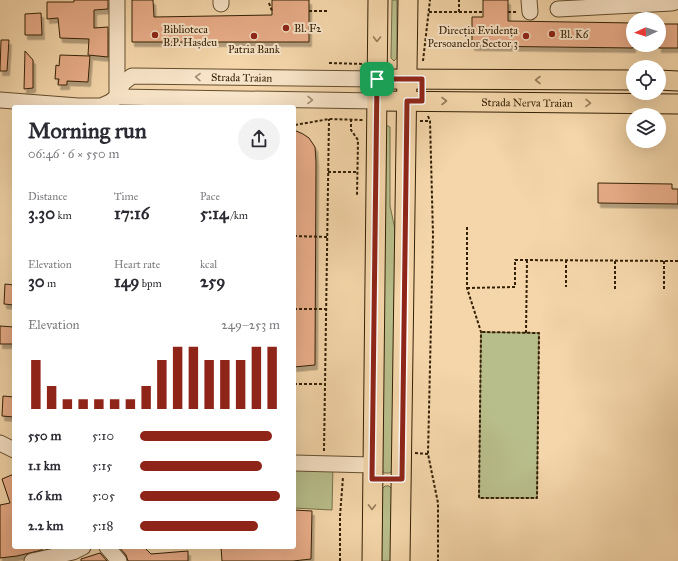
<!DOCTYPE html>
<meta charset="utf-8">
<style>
:root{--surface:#fff;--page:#f2f2f3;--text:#2b2b33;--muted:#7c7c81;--accent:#8f2418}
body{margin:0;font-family:"IM FELL Great Primer",serif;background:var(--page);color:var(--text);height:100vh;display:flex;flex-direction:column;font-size:15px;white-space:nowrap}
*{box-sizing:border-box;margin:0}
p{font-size:13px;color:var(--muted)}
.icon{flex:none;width:22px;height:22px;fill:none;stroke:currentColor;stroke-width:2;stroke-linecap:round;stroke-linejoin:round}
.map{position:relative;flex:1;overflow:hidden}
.panel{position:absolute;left:12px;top:105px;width:284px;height:444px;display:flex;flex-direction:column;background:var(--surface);border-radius:4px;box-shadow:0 4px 16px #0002}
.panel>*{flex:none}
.needle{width:26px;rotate:267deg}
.fabs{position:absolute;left:626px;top:12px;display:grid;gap:8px}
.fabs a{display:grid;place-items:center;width:40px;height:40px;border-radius:50%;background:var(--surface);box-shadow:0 4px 16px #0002;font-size:20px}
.pin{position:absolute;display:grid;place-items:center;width:34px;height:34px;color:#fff;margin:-17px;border-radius:8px;box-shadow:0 2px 6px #0006}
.round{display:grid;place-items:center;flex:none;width:42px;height:42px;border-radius:21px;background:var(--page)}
.summary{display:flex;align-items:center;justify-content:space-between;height:68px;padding:0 16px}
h1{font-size:22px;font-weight:700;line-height:30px}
.metrics{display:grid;grid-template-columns:repeat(3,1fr);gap:6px;height:68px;padding:4px 16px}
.metrics div{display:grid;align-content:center}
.metrics b{font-size:17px;font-weight:700}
.metrics small{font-size:11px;font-weight:400}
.metrics p{font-size:11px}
.chart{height:112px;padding:8px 16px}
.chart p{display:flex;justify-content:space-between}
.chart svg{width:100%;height:72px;margin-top:4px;stroke:var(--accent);stroke-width:6}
ul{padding:0 16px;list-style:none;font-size:13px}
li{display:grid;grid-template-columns:64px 48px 1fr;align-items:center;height:30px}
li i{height:10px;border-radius:5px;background:var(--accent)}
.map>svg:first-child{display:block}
.green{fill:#b8be8b;stroke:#766f48}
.building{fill:#eaae8a;stroke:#342005;filter:url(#shadow)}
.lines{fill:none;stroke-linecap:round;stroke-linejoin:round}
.minor-casing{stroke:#644e2e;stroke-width:17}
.major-casing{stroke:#342005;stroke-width:21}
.path{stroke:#342005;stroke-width:2;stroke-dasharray:3 2;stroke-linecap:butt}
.minor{stroke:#f8e4c8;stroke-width:15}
.major{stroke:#f4d6aa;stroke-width:19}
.oneway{stroke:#947b58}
.oneway2{stroke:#a08c70}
.route-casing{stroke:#fff;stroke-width:8}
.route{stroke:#8f2418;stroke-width:5}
.poi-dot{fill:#8f2418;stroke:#f8e4c8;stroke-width:1.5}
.labels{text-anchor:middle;stroke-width:4;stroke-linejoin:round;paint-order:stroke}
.poi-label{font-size:11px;fill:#342005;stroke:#f8e4c8;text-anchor:start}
.street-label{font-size:11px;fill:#342005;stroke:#f8e4c8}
</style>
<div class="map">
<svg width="678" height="561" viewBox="0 0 678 561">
<defs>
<filter id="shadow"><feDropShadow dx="2.5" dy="4.5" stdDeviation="0" flood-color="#0004"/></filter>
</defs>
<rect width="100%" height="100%" fill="#f4d6aa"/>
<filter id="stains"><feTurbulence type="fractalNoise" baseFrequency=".005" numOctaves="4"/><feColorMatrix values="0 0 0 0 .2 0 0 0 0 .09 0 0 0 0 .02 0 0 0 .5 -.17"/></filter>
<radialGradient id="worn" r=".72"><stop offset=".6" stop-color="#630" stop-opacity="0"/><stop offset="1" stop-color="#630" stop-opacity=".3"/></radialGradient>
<g class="green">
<path d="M392,0H397V58L394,61L391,58Z"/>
<path d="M386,125L390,127V206L395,229L393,469L390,473H384L381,468Z"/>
<path d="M481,332L539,333L537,498H479Z"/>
<path d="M294,463L333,464L332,510L294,508Z"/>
<path d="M385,486H389L393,490L392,561H381V490Z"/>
</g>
<g class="building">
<path d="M74,0H108V9L94,10V28L108,27V57L88,55L89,39L60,38L58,18L47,19V2H74Z"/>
<path d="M132,0H153L154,17L272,15V0H309V42H132Z"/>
<path d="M483,0H508V21L633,23V48L472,46V17H483Z"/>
<path d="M41,13L42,35H25V14Z"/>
<rect x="659" y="24" width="19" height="24"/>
<path d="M1,40H9L7,71H0Z"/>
<path d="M25,51L33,60V88L24,89Z"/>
<path d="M60,55L90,56L88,82L67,81V85H58L59,79H55L56,65L59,66Z"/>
<path d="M294,130L303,134L309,138L315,147L316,162L315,365L294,367Z"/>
<path d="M598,183L672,184V189H678V204L598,203Z"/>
<path d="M5,284L14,285V305L4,304Z"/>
<path d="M0,326L14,327V344H0Z"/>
<path d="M3,396L14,397V417L2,416Z"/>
<path d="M14,474V547H42V550L17,556L0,558V505L10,503L2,479Z"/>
<path d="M294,510L312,511L311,559L293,561H222L221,547H294Z"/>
<path d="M119,547H144L151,554L188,551V561H128L126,555Z"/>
<path d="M100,553L107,561H81V559Z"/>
</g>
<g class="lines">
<g class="minor-casing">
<g id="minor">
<path d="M117,0V95"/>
<path d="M529,0L530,12"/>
<path d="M221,4V0"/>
<path d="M558,9L672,3L678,1"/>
<path d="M117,97L377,101"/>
<path id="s1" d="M0,100L78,106H101L110,102L117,97L123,83L132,76L377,79"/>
<path d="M0,443L14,450"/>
<path d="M294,463L372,465"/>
<path d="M107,547L119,561"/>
<path d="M32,561L73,552L83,547"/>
</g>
</g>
<g class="major-casing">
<g id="major">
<path d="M377,79L633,80"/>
<path d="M659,80L678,81"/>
<path id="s2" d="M377,101L678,104"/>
<path d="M372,561L378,0"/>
<path d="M400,561L408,0"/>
</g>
</g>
<g class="path">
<path d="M269,3L272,11"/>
<path d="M309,11H329"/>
<path d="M429,12H483"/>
<path d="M459,12V0"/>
<path d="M508,12H517"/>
<path d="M423,61L430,0"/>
<path d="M329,63L364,64"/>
<path d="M428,116L430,121L433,235L428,454L438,503V561"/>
<path d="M351,119V130L358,140L357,196"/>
<path d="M420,121H430"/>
<path d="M295,125L329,119L363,120"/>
<path d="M328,172H357"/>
<path d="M467,227V288L481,332L479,498H537L539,333L481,332"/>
<path d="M294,236L327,237"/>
<path d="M566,260V287"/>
<path d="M664,261V290"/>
<path d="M467,288L515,287V260L678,261"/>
<path d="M615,289V261"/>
<path d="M294,309H326"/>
<path d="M526,333L527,260"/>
<path d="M294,384H325"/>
<path d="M324,451L329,119"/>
<path d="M415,453L428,454"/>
<path d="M340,561V516L343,477"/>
</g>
<use href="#minor" class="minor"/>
<use href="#major" class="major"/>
</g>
<defs><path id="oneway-chevron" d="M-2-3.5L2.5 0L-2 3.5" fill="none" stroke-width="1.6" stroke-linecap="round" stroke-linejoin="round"/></defs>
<g class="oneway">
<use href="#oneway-chevron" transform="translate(377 39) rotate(91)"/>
<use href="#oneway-chevron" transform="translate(538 80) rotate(-180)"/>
<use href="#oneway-chevron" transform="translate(444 101)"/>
<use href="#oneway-chevron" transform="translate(588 103) rotate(1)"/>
<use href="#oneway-chevron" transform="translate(372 507) rotate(91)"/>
</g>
<g class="oneway2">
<use href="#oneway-chevron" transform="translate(198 77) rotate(-179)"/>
<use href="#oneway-chevron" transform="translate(310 100) rotate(1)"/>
</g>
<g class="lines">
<g class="route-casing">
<path id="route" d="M377,79H422V101H407L402,479H372Z"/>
</g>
<use href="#route" class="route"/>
</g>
<g class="poi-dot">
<circle cx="286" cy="28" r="4"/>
<circle cx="552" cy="34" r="4"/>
<circle cx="155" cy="35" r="4"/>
<circle cx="254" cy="36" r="4"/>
<circle cx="526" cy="36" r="4"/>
</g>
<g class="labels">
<g class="poi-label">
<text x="294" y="32">Bl. F2</text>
<text x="163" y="33">Biblioteca<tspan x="163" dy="13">B.P. Hașdeu</tspan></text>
<text x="518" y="34" text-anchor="end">Direcția Evidența<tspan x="518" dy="13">Persoanelor Sector 3</tspan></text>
<text x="560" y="38">Bl. K6</text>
<text x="254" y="53" text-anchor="middle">Patria Bank</text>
</g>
<g class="street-label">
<text dy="4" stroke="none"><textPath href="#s1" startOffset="256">Strada Traian</textPath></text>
<text dy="4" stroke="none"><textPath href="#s2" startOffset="150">Strada Nerva Traian</textPath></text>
</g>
</g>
<rect width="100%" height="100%" filter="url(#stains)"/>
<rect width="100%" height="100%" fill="url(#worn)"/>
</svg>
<div class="fabs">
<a><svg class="needle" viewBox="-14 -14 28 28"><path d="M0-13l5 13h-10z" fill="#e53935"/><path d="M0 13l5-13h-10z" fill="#7c7c81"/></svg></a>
<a><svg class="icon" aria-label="locate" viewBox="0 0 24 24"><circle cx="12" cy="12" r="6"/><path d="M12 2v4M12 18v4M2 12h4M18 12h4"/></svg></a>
<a><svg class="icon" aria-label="layers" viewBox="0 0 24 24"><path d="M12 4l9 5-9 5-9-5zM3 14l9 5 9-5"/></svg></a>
</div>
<div class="pin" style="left:377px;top:79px;background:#1e9e55"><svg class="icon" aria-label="arrive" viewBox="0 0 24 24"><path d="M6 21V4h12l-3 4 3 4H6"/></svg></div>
<section class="panel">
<div class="summary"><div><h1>Morning run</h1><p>06:46 · 6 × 550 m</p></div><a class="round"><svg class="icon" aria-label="share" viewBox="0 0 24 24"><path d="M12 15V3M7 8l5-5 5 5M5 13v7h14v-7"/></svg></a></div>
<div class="metrics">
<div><p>Distance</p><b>3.30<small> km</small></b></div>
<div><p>Time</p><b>17:16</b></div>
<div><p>Pace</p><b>5:14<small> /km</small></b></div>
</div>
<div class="metrics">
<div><p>Elevation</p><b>30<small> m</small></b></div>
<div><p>Heart rate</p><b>149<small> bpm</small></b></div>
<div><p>kcal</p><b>259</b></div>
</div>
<div class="chart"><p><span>Elevation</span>249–253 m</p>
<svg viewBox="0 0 160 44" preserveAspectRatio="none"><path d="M5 44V14M15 44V30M25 44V38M35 44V38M45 44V38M55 44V38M65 44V38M75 44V30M85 44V14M95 44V6M105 44V6M115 44V14M125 44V14M135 44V14M145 44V6M155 44V6"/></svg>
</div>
<ul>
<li><b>550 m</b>5:10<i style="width:94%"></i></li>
<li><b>1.1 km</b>5:15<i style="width:87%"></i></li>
<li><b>1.6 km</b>5:05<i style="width:100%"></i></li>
<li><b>2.2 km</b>5:18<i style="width:84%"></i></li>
</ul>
</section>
</div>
